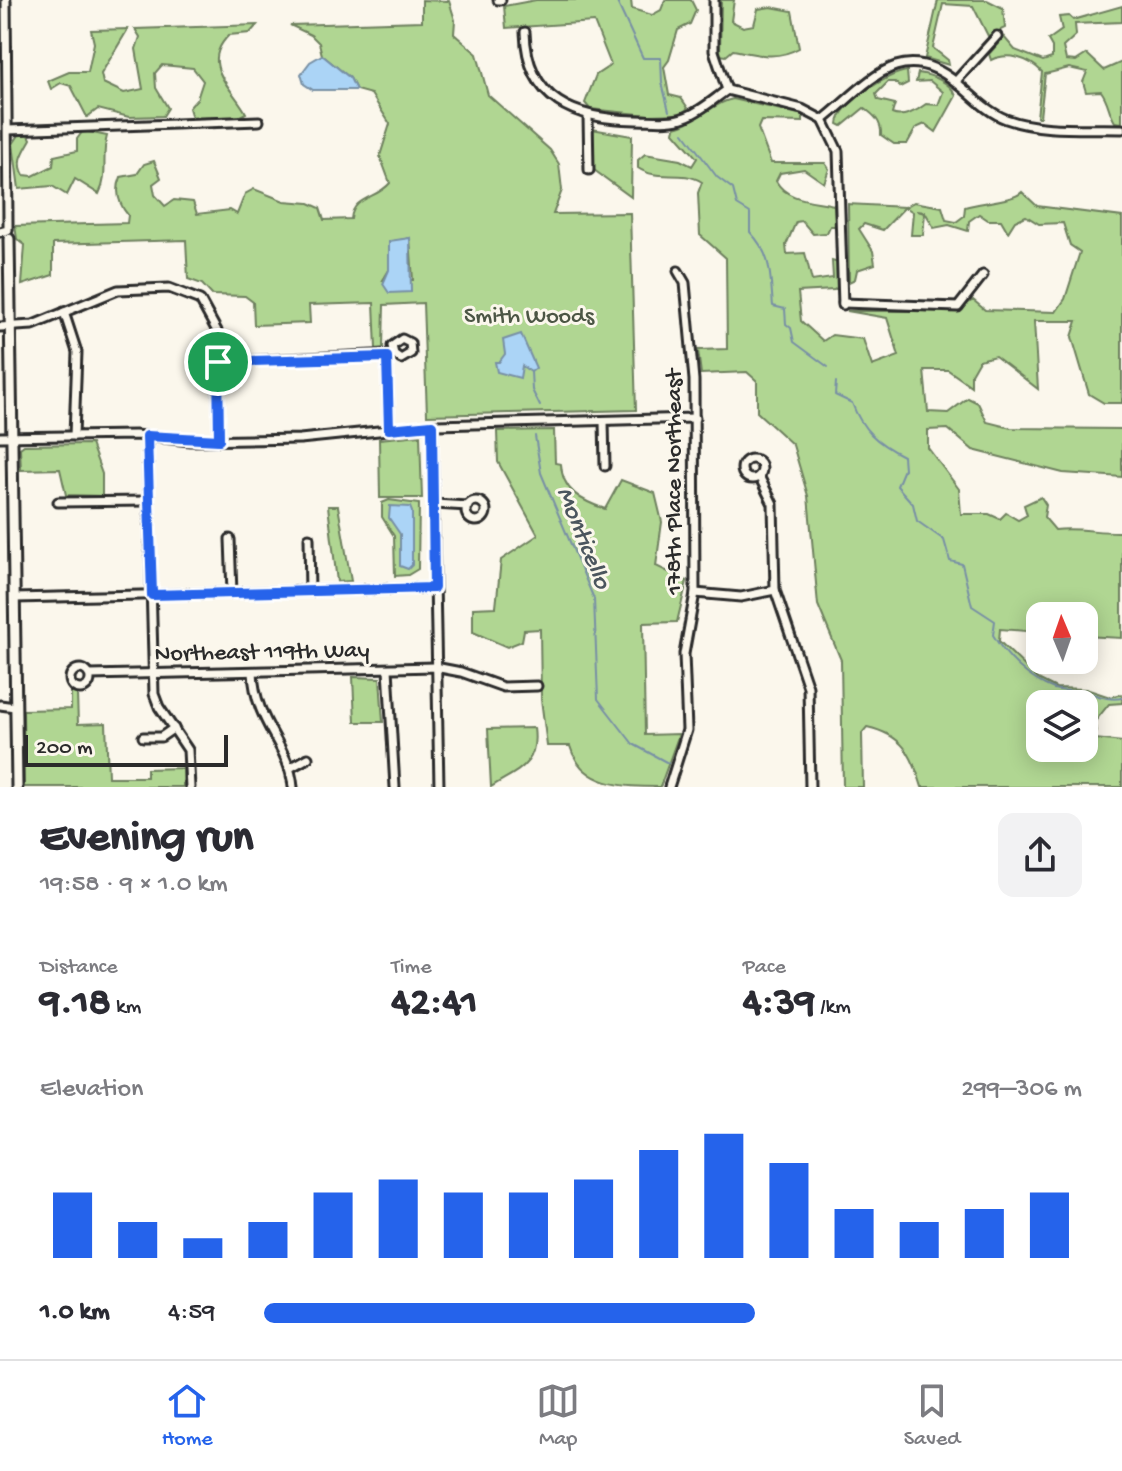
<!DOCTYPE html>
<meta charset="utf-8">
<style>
:root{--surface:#fff;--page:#f2f2f3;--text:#2b2b33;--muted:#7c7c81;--line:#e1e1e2;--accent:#2563eb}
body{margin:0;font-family:"Gochi Hand",sans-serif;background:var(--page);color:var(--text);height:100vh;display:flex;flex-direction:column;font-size:30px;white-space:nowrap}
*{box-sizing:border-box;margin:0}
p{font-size:26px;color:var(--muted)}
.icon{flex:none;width:44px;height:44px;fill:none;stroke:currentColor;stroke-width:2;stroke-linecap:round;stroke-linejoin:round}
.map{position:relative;height:787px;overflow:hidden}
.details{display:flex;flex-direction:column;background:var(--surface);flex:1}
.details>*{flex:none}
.needle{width:52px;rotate:358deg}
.fabs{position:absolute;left:1026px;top:602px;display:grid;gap:16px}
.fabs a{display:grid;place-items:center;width:72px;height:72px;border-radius:16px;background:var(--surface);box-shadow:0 4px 20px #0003;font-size:40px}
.scale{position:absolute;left:24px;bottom:20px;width:204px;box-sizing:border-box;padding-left:8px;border:4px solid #2b2b2b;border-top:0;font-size:22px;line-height:28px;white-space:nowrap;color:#2b2b2b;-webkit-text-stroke:6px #fbf7ec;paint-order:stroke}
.pin{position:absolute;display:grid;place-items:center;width:68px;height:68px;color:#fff;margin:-34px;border:4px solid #fff;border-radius:50%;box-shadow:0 2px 8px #0007}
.round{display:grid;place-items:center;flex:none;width:84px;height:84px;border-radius:16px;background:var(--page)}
.summary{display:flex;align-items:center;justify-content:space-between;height:136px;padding:0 40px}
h1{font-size:44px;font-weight:700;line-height:60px}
.metrics{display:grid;grid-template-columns:repeat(3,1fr);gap:12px;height:136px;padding:8px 40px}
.metrics div{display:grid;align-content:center}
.metrics b{font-size:40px;font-weight:700}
.metrics small{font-size:22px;font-weight:400}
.metrics p{font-size:22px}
.chart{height:224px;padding:16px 40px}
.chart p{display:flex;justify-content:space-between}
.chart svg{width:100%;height:144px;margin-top:8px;stroke:var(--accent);stroke-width:6}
ul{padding:0 40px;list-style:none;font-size:26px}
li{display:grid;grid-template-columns:128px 96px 1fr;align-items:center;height:60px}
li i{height:20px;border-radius:10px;background:var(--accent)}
.dock{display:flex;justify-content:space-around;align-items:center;height:112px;border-top:2px solid var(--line);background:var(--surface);font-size:22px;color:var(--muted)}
.dock a{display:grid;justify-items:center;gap:4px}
.dock .selected{color:var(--accent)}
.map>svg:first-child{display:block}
.green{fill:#b0d692;stroke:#6e805e;stroke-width:2;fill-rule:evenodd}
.water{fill:#abd4f6;stroke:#7890a5;stroke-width:2}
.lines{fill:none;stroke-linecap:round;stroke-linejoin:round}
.stream{stroke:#7890a5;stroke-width:2}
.minor-casing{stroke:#2b2b2b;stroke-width:13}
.tertiary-casing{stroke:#2b2b2b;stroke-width:15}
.minor{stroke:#fbf7ec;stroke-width:7}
.tertiary{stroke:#fbf7ec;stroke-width:9}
.route-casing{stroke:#fff;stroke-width:16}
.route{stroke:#2563eb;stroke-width:10}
.labels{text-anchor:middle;stroke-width:6;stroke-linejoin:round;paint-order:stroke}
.park-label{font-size:24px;fill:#4c5645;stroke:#fbf7ec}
.street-label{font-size:24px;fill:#2b2b2b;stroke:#fbf7ec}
.water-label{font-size:26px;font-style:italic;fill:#4b555e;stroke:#fbf7ec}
</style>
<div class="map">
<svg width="1122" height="787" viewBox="0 0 1122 787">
<rect width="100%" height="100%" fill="#fbf7ec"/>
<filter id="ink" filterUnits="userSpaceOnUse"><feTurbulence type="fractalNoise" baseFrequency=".0125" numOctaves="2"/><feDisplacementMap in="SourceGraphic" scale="16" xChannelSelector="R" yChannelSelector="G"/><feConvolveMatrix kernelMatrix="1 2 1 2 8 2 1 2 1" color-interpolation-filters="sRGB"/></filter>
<g filter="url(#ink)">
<g class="green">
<path d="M422,0L449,1L455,20L454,34L477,54L488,95L550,150L559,164L562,190L553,214L630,213L636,410L427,415L423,303L384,305L383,348L376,349L374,303L309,305L310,323L254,325L253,302L245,296L212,295L202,284L188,279L186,240L53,244V275L22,285L25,245L17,239L15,226L127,223L128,215C118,203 115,191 121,177L137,174L144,164L154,161L161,178L153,184L155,195L165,206L174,200L193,202L197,214L230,210L237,214L245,194L254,189L284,201L309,203L320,208L324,220L351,219C353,196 377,199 390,183L380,156L390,124L371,94L356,90L350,78L322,55L319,43L311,35L290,25L422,21ZM410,238L413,280H383L389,270V242Z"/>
<path d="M536,0H631L632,9L652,15L661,10L665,0H691L696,10L690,24L678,30L669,60L664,67L669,95L681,98L688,108L681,114L649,115L590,109L585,103L596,75L611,65L594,22L506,28L504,6Z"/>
<path d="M721,0H734L731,21L743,27L754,25L758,9L771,7L792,11L799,48C776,61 756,54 733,50L726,56L720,55Z"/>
<path d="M938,0H987L1003,8L1005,28L988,36L973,6L943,4L933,48L948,60L949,65L925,58Z"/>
<path d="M1122,6V22L1075,24L1076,35L1063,47L1066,60L1076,61L1087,54L1104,70L1122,62V123L1115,122C1108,111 1109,102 1101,91L1086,92L1083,82L1087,72L1069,68L1045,74L1040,117H1037L1042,72C1029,58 1008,52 991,60L989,54L1004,37L1015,50L1043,61L1052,58V47L1048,40L1062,30L1059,17L1069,16L1073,20Z"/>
<path d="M257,25L250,33L229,35C199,65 232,87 246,113L238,117L192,118L189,108L197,99L203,81L193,68L162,65L155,73L156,88L168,108L163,116L129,117L98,109L87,117L71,86L61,83L51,89L48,81L69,72H88L94,43L91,30L128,29L101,74L103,83L124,93L143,89L136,49L140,37L135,29Z"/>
<path d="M907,71L908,83L900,87L895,82H888L876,94L878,100L895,104L892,114C902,119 917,111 926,104L938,105L943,92L930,81L916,82L918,73C932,75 951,82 956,96L936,132L925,124L916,128L907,144H894L881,135C882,122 874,115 864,108L842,126L838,124C839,104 888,73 907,71Z"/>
<path d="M733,99L803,115V122L761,121L758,128L771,163H825L829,169L824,183L804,169L780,173L776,181C787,201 813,200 834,205L836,226H830L827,233L813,234L802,221L796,222L786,245L787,254L805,253L812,281L833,278L832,261L839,263V286L834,290L798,292L801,321L823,341L832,335L863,339L872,366L899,356L887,318L847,311H957L973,300L985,310L1056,312L1065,299L1080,252L1070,245L1063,223L1039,224L1026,216L1015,221L1008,232L1001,220H988L979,214L969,221L968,231L949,225L934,228L925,212L917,211L925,213L923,235H911L913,212L905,207L883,230L864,224L859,229L873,251L875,264L857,270L855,279L849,282L848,204L905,207L914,202L942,207L946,220L956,222L964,216L965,207C981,202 1013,201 1022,192L1037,206L1122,217V403H1104L1089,394L1072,337L1077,321H1034L1038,389L995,356L979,360L971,374V386L948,370H924L928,412L948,413L968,398L978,403L987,422L1011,428L1122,429V477L1063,473L973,450L948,429L928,430V448L959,489L961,514H989L1000,519L1006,513L1018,520L1027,515L1024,505L1041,497L1046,505L1044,517L1055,530C1078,527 1099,533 1122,532V638L1084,636V616H1040V632L1000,629L999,641L1038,679L1056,688L1086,689L1110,697L1122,694V703L1109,704L1093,724L1097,730L1095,739L1122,742V787H922C912,754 903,735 867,727L862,733L863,787H843L841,660L818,605L808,496L793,445L757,412V381L747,372L701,374L698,350L727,349L726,258L700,235L698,193L702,182C681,169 658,182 638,168V160L645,154L680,160L692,166L697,158L674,132L675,127C697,122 712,103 733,99ZM1040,704H1084V748H1040Z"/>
<path d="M592,129L632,136L631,197L594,170Z"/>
<path d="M83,131L107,136C101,157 109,175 99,194L75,179L67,195L52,186L19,189L13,144L19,135L28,133L31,139C24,152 16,161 24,175L33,176L53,166L54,156L77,151V139Z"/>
<path d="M554,430L555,463L561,464C562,491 582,501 605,509L621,480L655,493L662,522L656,566L687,581L677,622L643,623L645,735L679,734L660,787C625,787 582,787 570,746H547L541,699L540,629L524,630L522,641L507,647L473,632V608L496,607L501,560L538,535L498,462L497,431Z"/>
<path d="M420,435L422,498H380L379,439Z"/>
<path d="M91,444L102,474V496L66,495L60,469L21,470L20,448L24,445Z"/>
<path d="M389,500L419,504L418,569L408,575L395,576L394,536L382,517V503Z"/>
<path d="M328,506H338L351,581L337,582Z"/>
<path d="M353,677L380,678L383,722H355Z"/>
<path d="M71,692L77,694L78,724L106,723L108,777H147V769L183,768V787H24L23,710L71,709Z"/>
<path d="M534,728C539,766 517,770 491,787L488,729Z"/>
</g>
<g class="water">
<path d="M322,55L350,78L356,90H313L304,84L301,74L310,62Z"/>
<path d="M410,238L411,292L389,293L383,284L389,270V241Z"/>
<path d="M521,334L536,368L531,372L522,366L520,378L497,372L495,362H499L505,354L503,340Z"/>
<path d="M390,506L410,507L412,512V565L408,569L400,566V534L389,518Z"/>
</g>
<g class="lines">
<g class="stream">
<path d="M616,0L643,58H661L662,83L669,111"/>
<path d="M684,133L717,177L733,189L737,205L750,213V232C772,255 770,275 773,306L785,309L786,324L791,328L794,342L828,367"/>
<path d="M531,372L532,390L540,406"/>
<path d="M836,382L835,395L852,403C862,430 877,443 903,456L904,469L897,486L913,504L917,521L944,540L950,561L962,564L972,606L995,621L993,635C1006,657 1029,680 1054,689C1064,692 1075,690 1085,692C1099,695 1108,701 1122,698"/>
<path d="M535,436L541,473L594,599L598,699L633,744L668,763"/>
</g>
<g class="minor-casing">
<g id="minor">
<path d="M498,0H501"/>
<path d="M714,0V51L727,90"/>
<path d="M525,32C527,101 575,119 636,120C652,120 670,123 685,117C700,112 714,99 727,90L802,109L823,120C866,86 900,35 957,83C973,96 987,112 1006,119C1042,132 1085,128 1122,129"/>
<path d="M956,81L997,36"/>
<path d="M588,116L589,170"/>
<path d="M823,120L838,151L843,305"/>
<path d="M8,130L259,121"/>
<path d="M0,232L8,230V222L6,0"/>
<path d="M843,303L958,307L983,275"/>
<path d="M64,312L77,352L74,436"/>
<path d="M0,327L33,325L118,290L169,288L200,300L217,331L219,440"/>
<path d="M387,357L389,429"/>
<path d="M218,362L394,354L401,359L411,353L410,343L402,339L392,346L394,354"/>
<path d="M604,421L605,466"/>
<path d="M432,425L439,787"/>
<path d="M147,436L154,694L159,707L188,750L190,787"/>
<path d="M0,437L135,435L190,441L300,439L437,425L695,418"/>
<circle cx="752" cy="469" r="10"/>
<path d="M759,476L773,504L775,590L808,687L810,787"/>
<circle cx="476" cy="511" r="10"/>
<path d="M58,502L149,501"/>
<path d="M434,504L468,506"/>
<path d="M309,538L310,591"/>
<path d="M230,539L232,593"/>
<path d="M695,593L741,597L775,590"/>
<path d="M15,598L434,588"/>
<circle cx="80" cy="679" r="10"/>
<path d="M388,669L395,787"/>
<path d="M253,672C255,724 289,744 293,787"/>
<path d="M90,675L435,667L461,672L503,687L537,686"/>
<path d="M0,705L15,707"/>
<path d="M143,737H161L174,728"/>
<path d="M290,768L308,758"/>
<path d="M669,787L687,730L684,654L695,593L694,380L685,283L678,271"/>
</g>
</g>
<g class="tertiary-casing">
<path id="tertiary" d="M9,239L17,787"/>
</g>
<use href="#minor" class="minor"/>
<use href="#tertiary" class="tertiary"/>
</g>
</g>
<g class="lines" filter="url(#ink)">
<g class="route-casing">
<path id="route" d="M387,357L389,429L432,425L434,588L152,595L147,436L219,440L218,362Z"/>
</g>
<use href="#route" class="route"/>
</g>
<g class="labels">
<g class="park-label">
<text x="529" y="322">Smith Woods</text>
</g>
<g class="street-label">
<text transform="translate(672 482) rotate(-90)" y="8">178th Place Northeast</text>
<text transform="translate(262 650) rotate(-1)" y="8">Northeast 119th Way</text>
</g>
<g class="water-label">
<text transform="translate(586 537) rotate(68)" y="9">Monticello</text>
</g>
</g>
</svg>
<div class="fabs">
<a><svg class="needle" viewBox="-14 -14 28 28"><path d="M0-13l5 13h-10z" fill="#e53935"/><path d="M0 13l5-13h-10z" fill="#7c7c81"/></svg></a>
<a><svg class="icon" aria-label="layers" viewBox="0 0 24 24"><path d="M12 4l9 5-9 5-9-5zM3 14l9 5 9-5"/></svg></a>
</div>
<div class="scale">200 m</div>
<div class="pin" style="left:218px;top:362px;background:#1e9e55"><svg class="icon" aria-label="arrive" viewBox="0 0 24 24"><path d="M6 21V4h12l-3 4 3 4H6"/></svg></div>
</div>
<section class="details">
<div class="summary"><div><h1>Evening run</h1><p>19:58 · 9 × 1.0 km</p></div><a class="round"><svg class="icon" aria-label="share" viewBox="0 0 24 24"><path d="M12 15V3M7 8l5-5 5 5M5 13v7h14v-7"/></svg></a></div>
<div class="metrics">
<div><p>Distance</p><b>9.18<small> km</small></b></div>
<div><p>Time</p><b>42:41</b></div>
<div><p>Pace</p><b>4:39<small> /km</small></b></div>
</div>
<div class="chart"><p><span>Elevation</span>299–306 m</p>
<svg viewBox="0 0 160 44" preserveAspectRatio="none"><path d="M5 44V24M15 44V33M25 44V38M35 44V33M45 44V24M55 44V20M65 44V24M75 44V24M85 44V20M95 44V11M105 44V6M115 44V15M125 44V29M135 44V33M145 44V29M155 44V24"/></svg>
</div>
<ul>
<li><b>1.0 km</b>4:59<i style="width:60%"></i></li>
</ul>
</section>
<nav class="dock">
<a class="selected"><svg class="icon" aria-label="home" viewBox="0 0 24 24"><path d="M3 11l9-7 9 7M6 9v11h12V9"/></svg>Home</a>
<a><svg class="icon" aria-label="map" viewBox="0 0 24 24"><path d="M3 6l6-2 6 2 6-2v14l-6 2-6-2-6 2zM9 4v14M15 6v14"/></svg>Map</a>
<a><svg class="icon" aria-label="saved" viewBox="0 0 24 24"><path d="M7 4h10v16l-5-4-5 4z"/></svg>Saved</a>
</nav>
